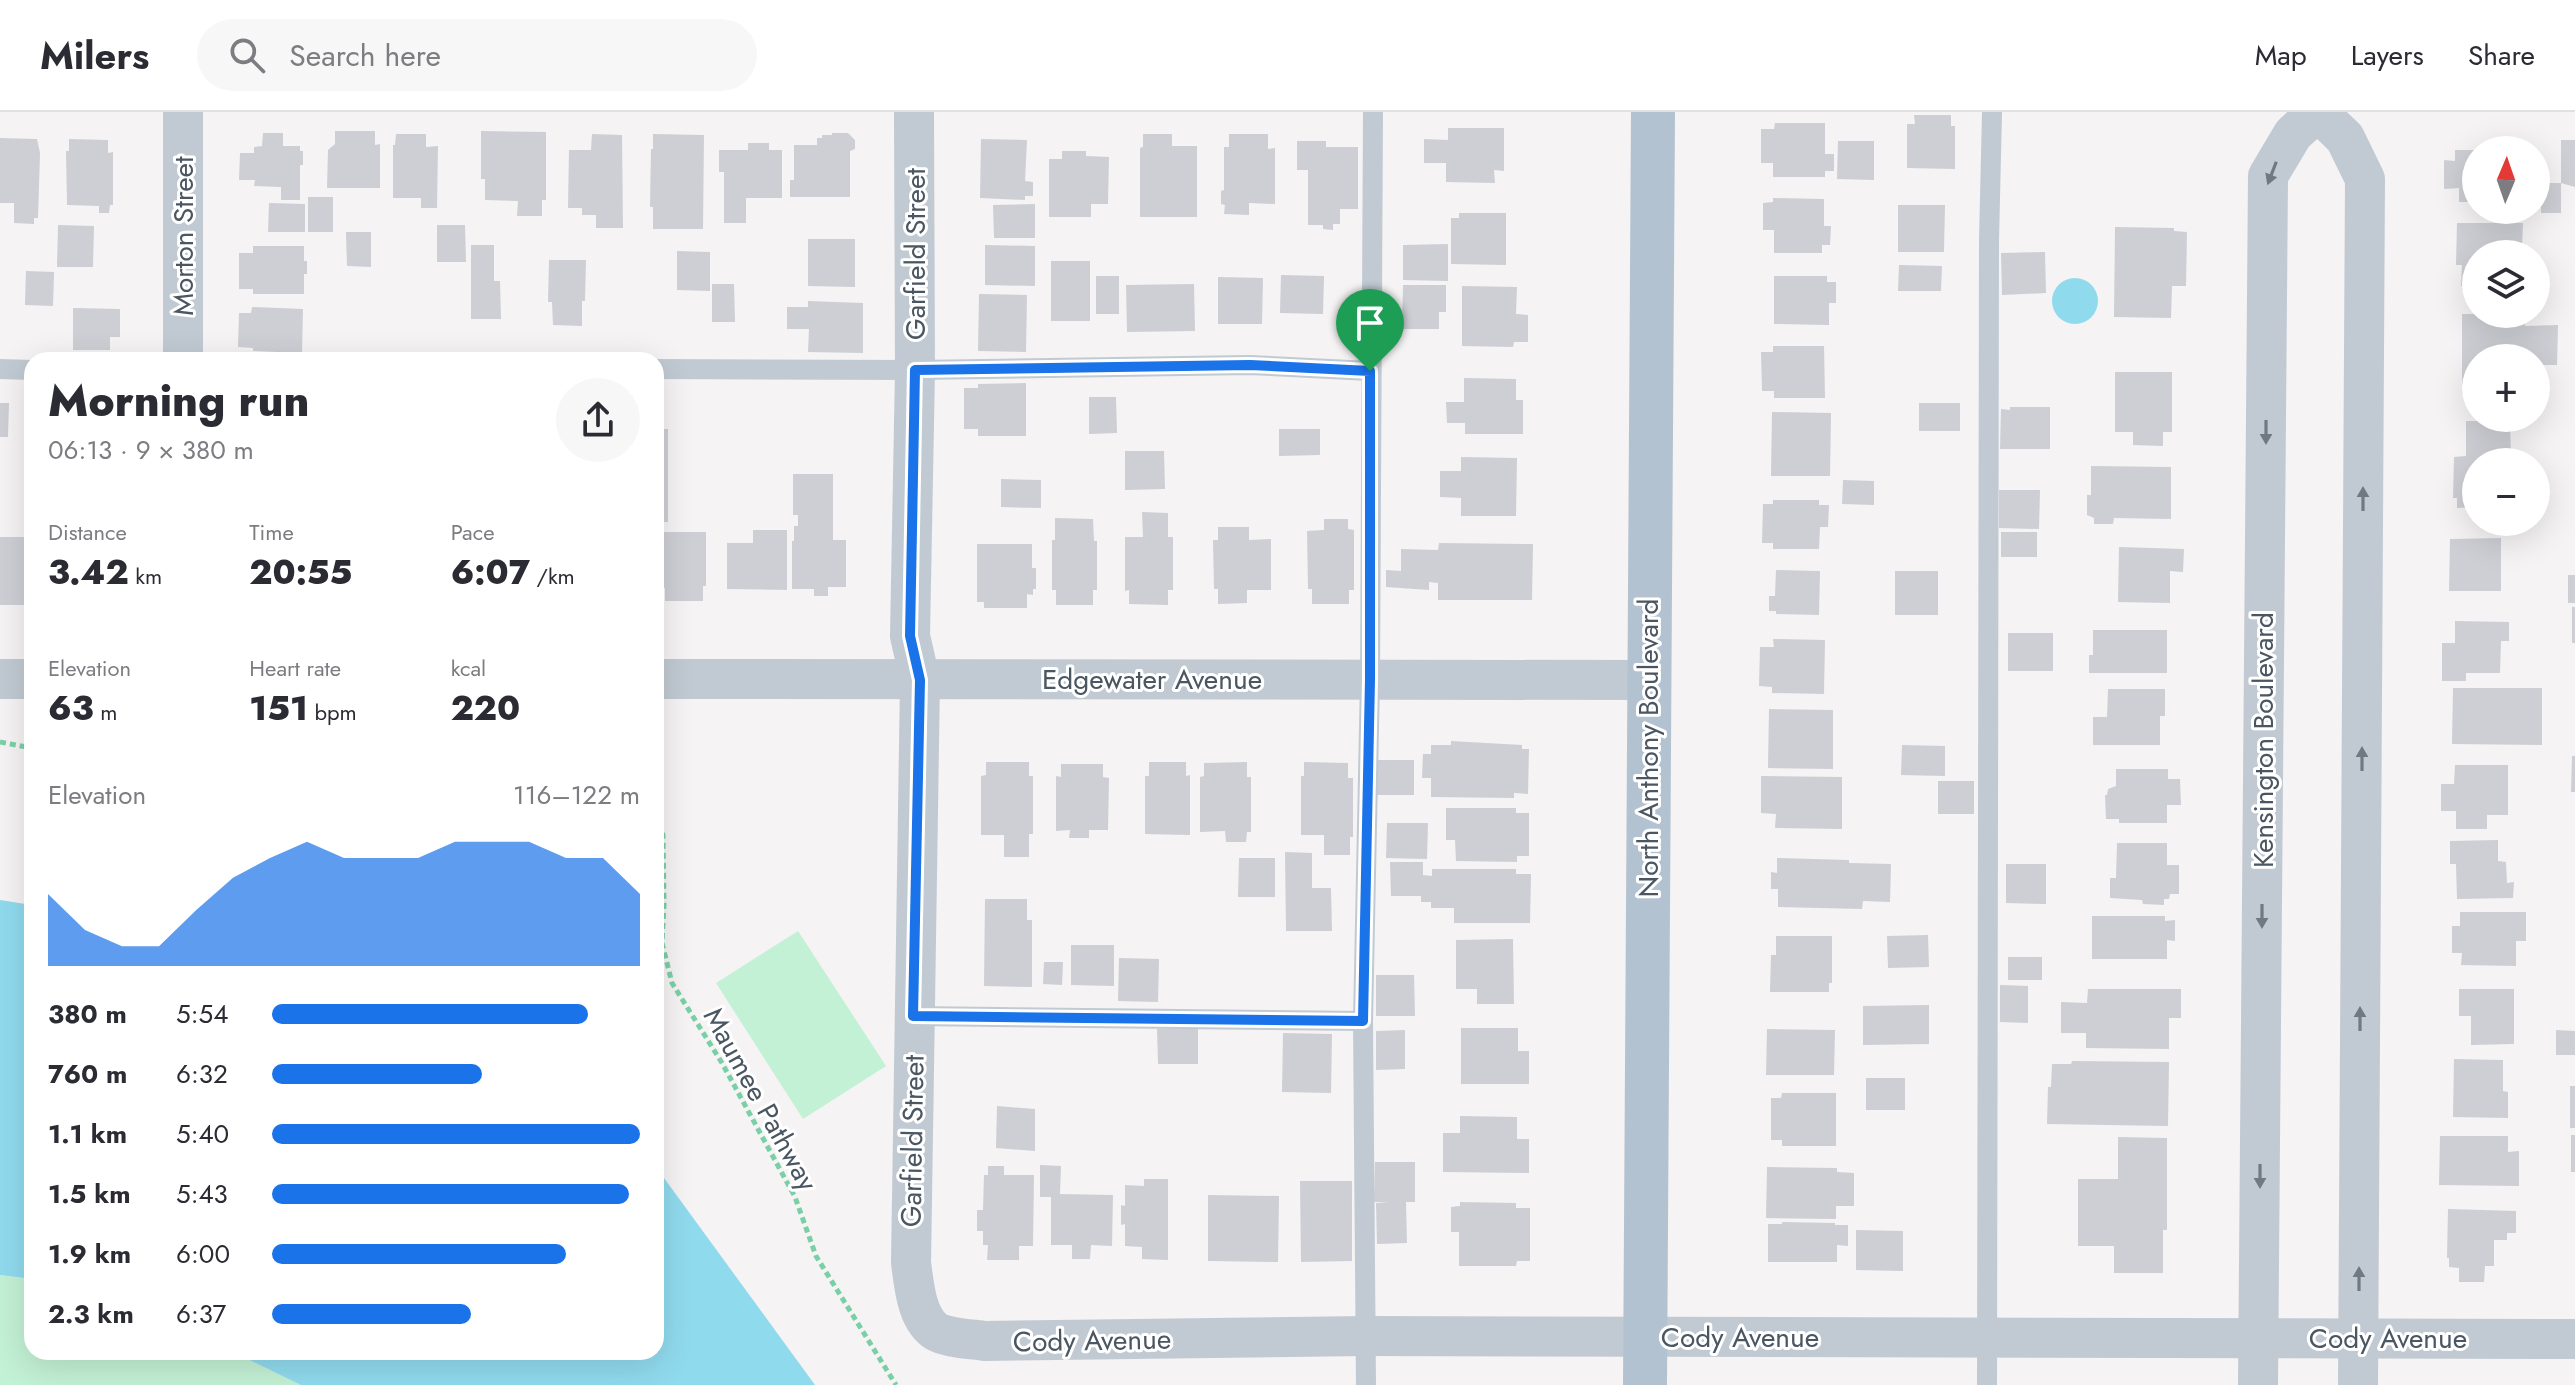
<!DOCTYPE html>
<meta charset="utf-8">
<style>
:root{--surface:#fff;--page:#f7f7f7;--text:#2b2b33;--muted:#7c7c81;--line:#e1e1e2;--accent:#1a73e8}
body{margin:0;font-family:Jost,sans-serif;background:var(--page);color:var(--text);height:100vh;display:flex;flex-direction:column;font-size:30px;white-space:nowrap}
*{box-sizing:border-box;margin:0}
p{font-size:26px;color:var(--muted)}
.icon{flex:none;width:44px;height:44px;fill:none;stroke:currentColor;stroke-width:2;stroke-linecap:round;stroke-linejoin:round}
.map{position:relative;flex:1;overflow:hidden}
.details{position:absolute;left:24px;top:240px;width:640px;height:1008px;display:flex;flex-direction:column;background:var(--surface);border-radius:24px;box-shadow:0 8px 32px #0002}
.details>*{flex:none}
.needle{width:52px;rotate:2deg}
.fabs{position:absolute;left:2462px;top:24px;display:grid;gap:16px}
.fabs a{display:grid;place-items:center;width:88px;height:88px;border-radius:50%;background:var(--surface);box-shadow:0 8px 32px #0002;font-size:40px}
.pin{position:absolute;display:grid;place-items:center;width:68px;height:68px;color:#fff;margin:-82px -34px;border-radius:50% 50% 50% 0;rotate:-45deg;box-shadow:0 0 8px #0007}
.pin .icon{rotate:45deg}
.round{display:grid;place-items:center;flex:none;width:84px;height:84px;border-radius:42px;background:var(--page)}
.summary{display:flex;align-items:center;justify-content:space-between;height:136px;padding:0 24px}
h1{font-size:44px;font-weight:800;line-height:60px}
.stats{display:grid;grid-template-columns:repeat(3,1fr);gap:12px;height:136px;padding:8px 24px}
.stats div{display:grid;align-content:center}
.stats b{font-size:34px;font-weight:800}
.stats small{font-size:22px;font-weight:400}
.stats p{font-size:22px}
.chart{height:224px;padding:16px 24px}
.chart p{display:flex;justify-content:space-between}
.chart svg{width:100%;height:144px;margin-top:8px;fill:var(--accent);opacity:.7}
ul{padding:0 24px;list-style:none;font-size:26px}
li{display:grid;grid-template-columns:128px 96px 1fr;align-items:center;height:60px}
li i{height:20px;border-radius:10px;background:var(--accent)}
header{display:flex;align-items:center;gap:48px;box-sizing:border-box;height:112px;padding:0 40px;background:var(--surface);border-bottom:2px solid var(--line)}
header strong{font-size:38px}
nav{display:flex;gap:44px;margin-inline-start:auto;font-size:28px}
.search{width:560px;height:72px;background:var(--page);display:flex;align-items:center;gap:20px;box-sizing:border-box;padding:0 28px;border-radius:44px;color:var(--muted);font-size:30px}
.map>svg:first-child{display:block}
.green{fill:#c3f1d5}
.water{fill:#90daee}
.building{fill:#cdcfd5}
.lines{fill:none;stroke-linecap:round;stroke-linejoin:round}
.path{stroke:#7ad0a6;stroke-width:5;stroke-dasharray:6 4;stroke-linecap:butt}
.lane{stroke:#c1cad2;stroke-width:20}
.street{stroke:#c1cad2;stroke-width:40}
.primary{stroke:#b3c2d1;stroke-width:44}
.oneway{fill:#6e7983}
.route-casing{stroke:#fff;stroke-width:16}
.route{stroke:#1a73e8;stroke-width:10}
.labels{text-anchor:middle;stroke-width:6;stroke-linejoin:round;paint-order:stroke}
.street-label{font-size:28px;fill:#4a5661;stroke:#fff}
</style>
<header>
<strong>Milers</strong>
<div class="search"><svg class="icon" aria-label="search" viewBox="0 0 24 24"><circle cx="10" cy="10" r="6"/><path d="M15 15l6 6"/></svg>Search here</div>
<nav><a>Map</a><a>Layers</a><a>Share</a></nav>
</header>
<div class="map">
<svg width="2575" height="1273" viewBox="0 0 2575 1273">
<rect width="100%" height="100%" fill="#f5f3f3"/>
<g class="green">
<path d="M798,819L886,954L803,1007L716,871Z"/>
<path d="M0,1163L32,1167V1240H233L301,1273H0Z"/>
</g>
<g class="water">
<circle cx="2075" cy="189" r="23"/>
<path d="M0,788L32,793V1167L0,1163Z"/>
<path d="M656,1055L815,1273H301L233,1240H656Z"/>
</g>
<g class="building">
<path d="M1914,3H1951V14H1955V57L1907,56V12H1915Z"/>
<path d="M1775,11H1825V42H1834V59H1825V65H1773V51H1761V17H1774Z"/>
<path d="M1448,16H1504V59L1494,58L1495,71L1446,70V51H1424V27L1448,28Z"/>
<path d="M335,19H375V33L380,32V76H327L328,38L335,32Z"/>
<path d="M481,19L546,20V88H542V104H517L518,89L485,88V67H481Z"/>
<path d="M263,21H283V34H300V39H303V53H300V88H281V75L254,74L255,68H239L240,41H254V35L262,34Z"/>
<path d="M832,21H848L855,28V37L850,39V85H790V68H794V33H817V26H822V23H832Z"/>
<path d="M396,22H426V35L438,34L437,96H421V86H393V33H395Z"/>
<path d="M592,22L622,23L623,116H596V103H582V96H568L569,38H591Z"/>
<path d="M653,22L704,23L703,117H653V95H650L651,37H653Z"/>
<path d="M1143,22H1172V34H1197V105H1140V36L1143,35Z"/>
<path d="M1229,22H1268V37L1275,36V92L1249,91V103L1224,102L1225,93L1221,92V79L1224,78V35H1229Z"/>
<path d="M0,26L37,27L40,41L38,106H34V112L14,111V91H0Z"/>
<path d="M69,27L108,28V41L113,40V93H110L109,101H99V94L67,93L66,39H69Z"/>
<path d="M981,27L1027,28L1025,69L1033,70V84H1025V88L980,86Z"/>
<path d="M2561,28H2575V75L2561,71Z"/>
<path d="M1297,29H1326V35H1358V97H1340V112H1333V118L1323,117V113H1308V58H1297Z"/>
<path d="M1838,29H1874V68L1837,67Z"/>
<path d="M748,31H769V38H782V86H746V111H724V60H719V38H748Z"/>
<path d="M2455,38H2476V90H2459V76L2444,77V48L2455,49Z"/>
<path d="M1062,39H1086V44L1109,45L1108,92H1091V105H1049V47H1062Z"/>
<rect x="2541" y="71" width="20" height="30"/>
<rect x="308" y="85" width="25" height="35"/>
<path d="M1773,86L1824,87V114H1831L1830,133H1822V141H1774V118H1763V91L1773,90Z"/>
<path d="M269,91L305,92V120H268Z"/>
<path d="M1035,92V126H994L993,93Z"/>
<path d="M1898,93H1945L1944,140H1898Z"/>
<path d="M1459,101H1506V153L1451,152V106H1459Z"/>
<path d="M2457,111H2523L2522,135L2518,136V142H2476V174H2461L2462,153H2456Z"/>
<path d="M58,113L94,114L93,155H57Z"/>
<path d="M437,113H465L466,150H437Z"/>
<path d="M2115,115L2174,116V119L2187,120L2186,174H2172L2171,206L2114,205Z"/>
<path d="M346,120H371V155L347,154Z"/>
<path d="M808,127H855V175L808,174Z"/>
<path d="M1448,132V169L1403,168V133Z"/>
<path d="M471,133H494V169H500L501,207H471Z"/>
<path d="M985,133L1035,134V174L985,173Z"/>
<path d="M253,134H304V149H307V162H304V182H253V177H239V141H253Z"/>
<path d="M677,139L710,140V179L677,178Z"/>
<path d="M2045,140L2046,181L2002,183L2001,141Z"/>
<path d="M549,148H586L585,189H582V214L553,213L552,190H548Z"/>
<rect x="1051" y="149" width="39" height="60"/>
<path d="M1899,153L1942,154L1941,179H1898Z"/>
<path d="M26,159L54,160L53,194L25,193Z"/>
<path d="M1281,163L1324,164L1323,202L1280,201Z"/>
<rect x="1096" y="164" width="23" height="38"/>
<path d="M1774,164H1827V170H1836V191H1829V213L1774,212Z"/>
<path d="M1218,165L1263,166L1262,212H1218Z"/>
<path d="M712,172H734L735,210H712Z"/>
<path d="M1194,172L1195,219L1127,220L1126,173Z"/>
<path d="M1403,173H1446V200H1439V217H1402Z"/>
<path d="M1462,174L1517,175L1516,202L1528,203V230H1514L1513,235L1462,234Z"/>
<path d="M979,182L1027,183L1026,240L978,239Z"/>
<path d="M808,189L863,191V241L808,240L809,217H787V195H808Z"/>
<path d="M252,195L303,197L302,241L253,239V236L238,235L239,201H251Z"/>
<path d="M73,196L120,197V225H110V238H73Z"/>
<path d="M2462,202H2494V209H2525V214L2558,213L2557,253H2536V246H2476V272H2462Z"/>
<path d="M1773,234H1824L1825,286H1774V279H1762L1761,240H1773Z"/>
<path d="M2115,260H2172V320H2163V334L2133,333V320H2115Z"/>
<path d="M1464,266L1516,267V288H1523V322H1465V311H1447L1446,290H1464Z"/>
<path d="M1026,271V324H978V317H964V276H978V272Z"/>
<path d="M1089,285H1116L1117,321L1089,322Z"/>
<path d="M0,291H9L8,325H0Z"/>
<rect x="1919" y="291" width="41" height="28"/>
<path d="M2010,295H2050V337H2000L2001,297L2010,298Z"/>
<path d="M1772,300L1831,301L1830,364H1771Z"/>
<path d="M2466,309H2510L2511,345L2505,344V350H2476V395L2457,396V386H2453L2454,345L2466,344Z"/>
<rect x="656" y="317" width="12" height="93"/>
<path d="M1279,317H1320V343L1279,344Z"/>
<path d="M1125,339H1164L1165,377L1125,378Z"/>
<path d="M1461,345L1517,346L1516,404H1461V386L1440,385V359H1461Z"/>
<path d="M2091,354L2171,355V407L2114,406L2113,412H2094V406L2087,403V383H2091Z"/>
<path d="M2536,361H2544L2543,400H2536Z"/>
<path d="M793,362H833V428H846V475H828V484H814V477H792V429H794V414H798V403H793Z"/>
<path d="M1001,367L1041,368V396L1001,395Z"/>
<path d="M1843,368L1874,369V393L1842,392Z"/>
<path d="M1999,378H2040L2039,417L1999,416Z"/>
<path d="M1773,388H1819V393H1829L1828,415H1820L1819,437H1773V431H1762L1763,392H1773Z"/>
<path d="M1142,400L1168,401V425H1173V478H1168V493L1129,492V478L1125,479V425H1143Z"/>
<path d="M1055,406L1093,407L1094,429H1097V478H1093V493H1056V478H1052V428H1055Z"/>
<path d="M1324,407H1348V417L1354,418V478H1349V492H1312V477H1308L1307,419L1324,418Z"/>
<path d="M24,415H32V493H0V425H24Z"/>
<path d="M1218,415H1249V428L1271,427V478H1247V491L1218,492V477H1214L1213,428H1218Z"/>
<path d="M753,418H787V478L727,477V431H753Z"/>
<path d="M662,420H706V474H703V489H665V476H662Z"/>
<rect x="2001" y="420" width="36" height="25"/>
<path d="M2501,426V479H2449L2450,427Z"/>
<path d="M1439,431L1533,432L1532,488H1438V471L1429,470V478L1386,475V458L1401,459V437L1438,438Z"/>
<path d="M977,432H1032V456H1036V477H1033V483L1027,482V496H984V490H977Z"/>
<path d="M2119,435L2184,437L2183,460L2170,459V491L2118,490Z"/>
<path d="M1776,458L1820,459L1819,503L1776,502V499H1769V484H1775Z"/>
<rect x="1895" y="459" width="43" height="44"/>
<rect x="2568" y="463" width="7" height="28"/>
<rect x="2572" y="495" width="3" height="36"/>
<path d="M2455,509L2509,510V529H2501L2500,561H2466V569H2442V531H2455Z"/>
<path d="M2093,518H2167V561H2089V543H2093Z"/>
<rect x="2008" y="521" width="45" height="38"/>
<path d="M1773,527L1825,528L1824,582L1772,581V575L1759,574L1760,535H1774Z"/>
<path d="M2453,576H2542V633L2452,632Z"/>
<path d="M2108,577H2165V604H2160V633H2093V605H2107Z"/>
<path d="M1769,597L1833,598V657L1768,656Z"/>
<path d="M1451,629L1522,633V637H1529L1528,682L1514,681V686L1431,685V666H1422L1423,642H1431V633H1451Z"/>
<path d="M1902,633L1945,634V664L1901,663Z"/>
<path d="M2572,644H2575V680H2571Z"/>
<rect x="1377" y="648" width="37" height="35"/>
<path d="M986,650H1029V664H1033V722H1029V745H1004V723H981V664L986,663Z"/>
<path d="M1149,650H1186V664L1190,663V723L1145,722V664H1149Z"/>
<path d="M1247,650V665H1251V720H1247L1246,730H1226L1225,719L1200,720V665L1204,664V651Z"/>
<path d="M1304,650L1348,651V666H1353V725H1350V743H1324V723H1301V664H1304Z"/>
<path d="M1061,652H1103V665L1109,666L1108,718H1089V726H1069L1070,718L1056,719V664L1061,665Z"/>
<path d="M2455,653H2508V703H2487V717H2456V699H2441V672H2454Z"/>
<path d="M2116,657H2168V667H2180L2181,693H2167V711H2119V707H2106L2105,683H2107L2108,677L2116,674Z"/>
<path d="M1761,664L1842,665V717L1775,716L1776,702L1761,701Z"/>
<rect x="1938" y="669" width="36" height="33"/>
<path d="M1446,696H1516V701H1529V744H1517V750L1456,749L1455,728H1446Z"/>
<path d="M1387,711H1428L1427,747L1386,746Z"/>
<path d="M2498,728V749L2506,750L2507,771L2514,770L2513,786L2457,787L2456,752H2450V729Z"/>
<path d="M2117,731H2167V753H2179V782H2170L2169,787H2164V793L2143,792L2142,788L2110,786V766H2116Z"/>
<path d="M1285,740L1312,741V776H1331L1332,819H1286Z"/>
<path d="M1239,746H1275V785H1238Z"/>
<path d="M1777,746L1849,748V751L1891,752L1890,790L1863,789L1862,797L1778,795V777H1771V760L1777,761Z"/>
<path d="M1390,750H1423V763L1432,764V757H1516V762H1531L1530,811H1454V796H1431V790H1421V784H1391Z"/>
<path d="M2006,752H2046V792L2006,791Z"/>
<path d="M985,787H1027V808H1032V875L984,874Z"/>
<path d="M2460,800H2526V829H2516V854L2461,853L2462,841H2452V814H2460Z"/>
<path d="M2092,804H2165V809L2175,808V829L2167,828V847H2092Z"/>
<path d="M1928,823L1929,855L1888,856L1887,824Z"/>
<path d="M1776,824H1832V871H1829V880H1770L1771,843H1776Z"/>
<path d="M1513,827L1514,892H1477V877H1456V828Z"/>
<path d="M1071,833H1114V874L1071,873Z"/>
<rect x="2008" y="845" width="34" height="23"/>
<path d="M1119,846L1159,847L1158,890L1118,889Z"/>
<path d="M1044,850H1063L1062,873L1043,872Z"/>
<path d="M1376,863H1414L1415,904H1376Z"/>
<path d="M2000,873L2028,874V911L2000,910Z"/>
<path d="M2088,877H2181V906H2169V937L2086,936V921H2061V890L2087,891Z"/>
<path d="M2459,877H2514V932L2471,933V904H2459Z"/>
<path d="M1929,893V932L1863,933V894Z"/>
<path d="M1461,916H1518V939H1529V972H1461Z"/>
<path d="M1157,917H1198V952H1158Z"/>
<path d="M1767,917L1835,918L1834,963H1766Z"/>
<path d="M1405,918V957L1376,958V919Z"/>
<path d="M2556,918L2575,919V943H2556Z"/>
<path d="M1283,921L1332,922L1331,981L1282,980Z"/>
<path d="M2454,947L2503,948V979L2508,980V1006L2453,1005Z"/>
<path d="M2072,949L2169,950L2168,1014L2047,1012L2048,975H2051L2052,952H2071Z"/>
<rect x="1866" y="966" width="39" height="32"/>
<rect x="2570" y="974" width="5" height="42"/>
<path d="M1782,981H1836V1034H1782V1028H1771V986H1781Z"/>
<path d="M997,994L1035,997V1039L996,1036Z"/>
<path d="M1460,1004L1517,1005V1027H1529V1061L1443,1060V1021H1460Z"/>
<rect x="2571" y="1023" width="4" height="37"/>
<path d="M2440,1024H2508V1040L2519,1039V1074L2439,1073Z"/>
<path d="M2118,1025L2167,1026V1118H2163V1161H2114V1134H2078V1067H2118Z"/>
<path d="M1375,1050H1415V1090H1406L1407,1131L1377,1132L1376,1091L1389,1090H1374Z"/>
<path d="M1040,1053L1061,1054L1060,1082L1113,1083L1112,1134L1091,1133L1090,1147H1072V1133H1051V1085H1040Z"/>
<path d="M988,1054H1004V1063H1034L1033,1134H1019V1148H987L988,1133H983V1119H977V1098H983L984,1063H988Z"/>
<path d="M1767,1055L1837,1056V1060L1854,1061V1094H1836V1107L1766,1106Z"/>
<path d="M1144,1067H1168V1148L1142,1147V1135L1125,1134V1112L1121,1113V1093L1125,1094V1073L1144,1074Z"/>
<path d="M1300,1069H1352V1149L1301,1150Z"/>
<path d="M1208,1083L1279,1084L1278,1150L1208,1149Z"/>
<path d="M1460,1090L1516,1091V1096H1530V1149H1517L1516,1154H1459V1120H1451V1095L1460,1094Z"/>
<path d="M2448,1097L2516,1099V1121H2507V1128H2494V1154H2485L2484,1170H2459V1156L2449,1155V1146H2447Z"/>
<path d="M1782,1110L1835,1111V1113H1848V1134L1837,1133V1150H1768V1112H1782Z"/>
<path d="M1856,1118L1903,1119V1159L1856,1158Z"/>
</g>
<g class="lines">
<g class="path">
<path d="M0,630L32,636"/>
<path d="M656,702L663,723L664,792L662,831L672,871L722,951L795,1085L816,1144L896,1273"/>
</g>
<g class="lane">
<path d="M0,257L32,258"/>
<path d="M656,257L915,258L1250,253L1370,259"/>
<path d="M913,904L1363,909"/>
<path d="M1366,1273L1363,909L1370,567L1373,0"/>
<path d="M1987,1273L1989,129L1992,0"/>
</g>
<g class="street">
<path d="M914,0L915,258L910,524L920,568L911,1151C914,1172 916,1204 934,1218C944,1226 972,1227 985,1229L1366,1224L2575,1227"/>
<path d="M2318,0L2345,26L2365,67L2358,1273"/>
<path d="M183,248V0"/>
<path d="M0,567H32"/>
<path d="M656,567L1649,568"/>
<path d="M2258,1273L2268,64L2293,22L2317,0"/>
</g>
<path class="primary" d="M1645,1273L1653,0"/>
</g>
<defs><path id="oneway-solid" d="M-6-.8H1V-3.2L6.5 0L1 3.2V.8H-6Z" transform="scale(2)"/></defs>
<g class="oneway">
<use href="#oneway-solid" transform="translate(2272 61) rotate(111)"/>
<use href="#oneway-solid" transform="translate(2266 320) rotate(90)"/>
<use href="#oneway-solid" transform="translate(2363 387) rotate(-90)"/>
<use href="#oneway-solid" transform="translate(2362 647) rotate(-90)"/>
<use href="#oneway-solid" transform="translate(2262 804) rotate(90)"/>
<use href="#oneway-solid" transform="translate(2360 907) rotate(-90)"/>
<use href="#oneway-solid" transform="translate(2260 1064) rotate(90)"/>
<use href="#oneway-solid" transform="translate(2359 1167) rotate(-90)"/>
</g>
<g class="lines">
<g class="route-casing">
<path id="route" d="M1250,253L1370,259V567L1363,909L913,904L920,568L910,524L915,258Z"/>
</g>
<use href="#route" class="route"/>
</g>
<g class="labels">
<g class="street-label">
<text transform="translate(183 124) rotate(-90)" y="10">Morton Street</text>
<text transform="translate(915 142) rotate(-90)" y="10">Garfield Street</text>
<text x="1152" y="577">Edgewater Avenue</text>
<text transform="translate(2263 628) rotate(-90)" y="10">Kensington Boulevard</text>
<text transform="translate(1648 636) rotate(-90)" y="10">North Anthony Boulevard</text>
<text transform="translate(761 987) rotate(61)" y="10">Maumee Pathway</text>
<text transform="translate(912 1029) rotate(-89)" y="10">Garfield Street</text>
<text x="1740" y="1235">Cody Avenue</text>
<text x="2388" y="1236">Cody Avenue</text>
<text transform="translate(1092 1228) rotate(-1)" y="10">Cody Avenue</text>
</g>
</g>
</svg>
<div class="fabs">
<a><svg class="needle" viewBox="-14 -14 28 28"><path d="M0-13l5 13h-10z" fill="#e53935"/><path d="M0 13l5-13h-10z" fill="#7c7c81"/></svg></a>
<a><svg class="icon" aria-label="layers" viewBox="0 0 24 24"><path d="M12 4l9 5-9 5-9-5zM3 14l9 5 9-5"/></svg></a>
<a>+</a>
<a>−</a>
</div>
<div class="pin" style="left:1370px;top:259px;background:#1e9e55"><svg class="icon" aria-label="arrive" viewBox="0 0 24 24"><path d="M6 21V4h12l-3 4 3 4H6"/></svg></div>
<section class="details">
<div class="summary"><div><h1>Morning run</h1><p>06:13 · 9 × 380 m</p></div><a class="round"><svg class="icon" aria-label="share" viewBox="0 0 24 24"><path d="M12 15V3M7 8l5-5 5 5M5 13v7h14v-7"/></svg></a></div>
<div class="stats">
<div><p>Distance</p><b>3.42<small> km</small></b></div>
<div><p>Time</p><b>20:55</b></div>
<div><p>Pace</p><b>6:07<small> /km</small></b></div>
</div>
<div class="stats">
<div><p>Elevation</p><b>63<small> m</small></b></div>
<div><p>Heart rate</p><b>151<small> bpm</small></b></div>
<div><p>kcal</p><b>220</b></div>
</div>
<div class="chart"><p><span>Elevation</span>116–122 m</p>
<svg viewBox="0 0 160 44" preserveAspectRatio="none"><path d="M0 44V22L10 33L20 38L30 38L40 27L50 17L60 11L70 6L80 11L90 11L100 11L110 6L120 6L130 6L140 11L150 11L160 22V44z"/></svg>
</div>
<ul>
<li><b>380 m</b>5:54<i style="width:86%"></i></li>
<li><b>760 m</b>6:32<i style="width:57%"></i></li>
<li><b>1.1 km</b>5:40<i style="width:100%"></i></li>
<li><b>1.5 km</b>5:43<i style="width:97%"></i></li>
<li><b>1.9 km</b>6:00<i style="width:80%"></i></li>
<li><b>2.3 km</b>6:37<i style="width:54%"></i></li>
</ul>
</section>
</div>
